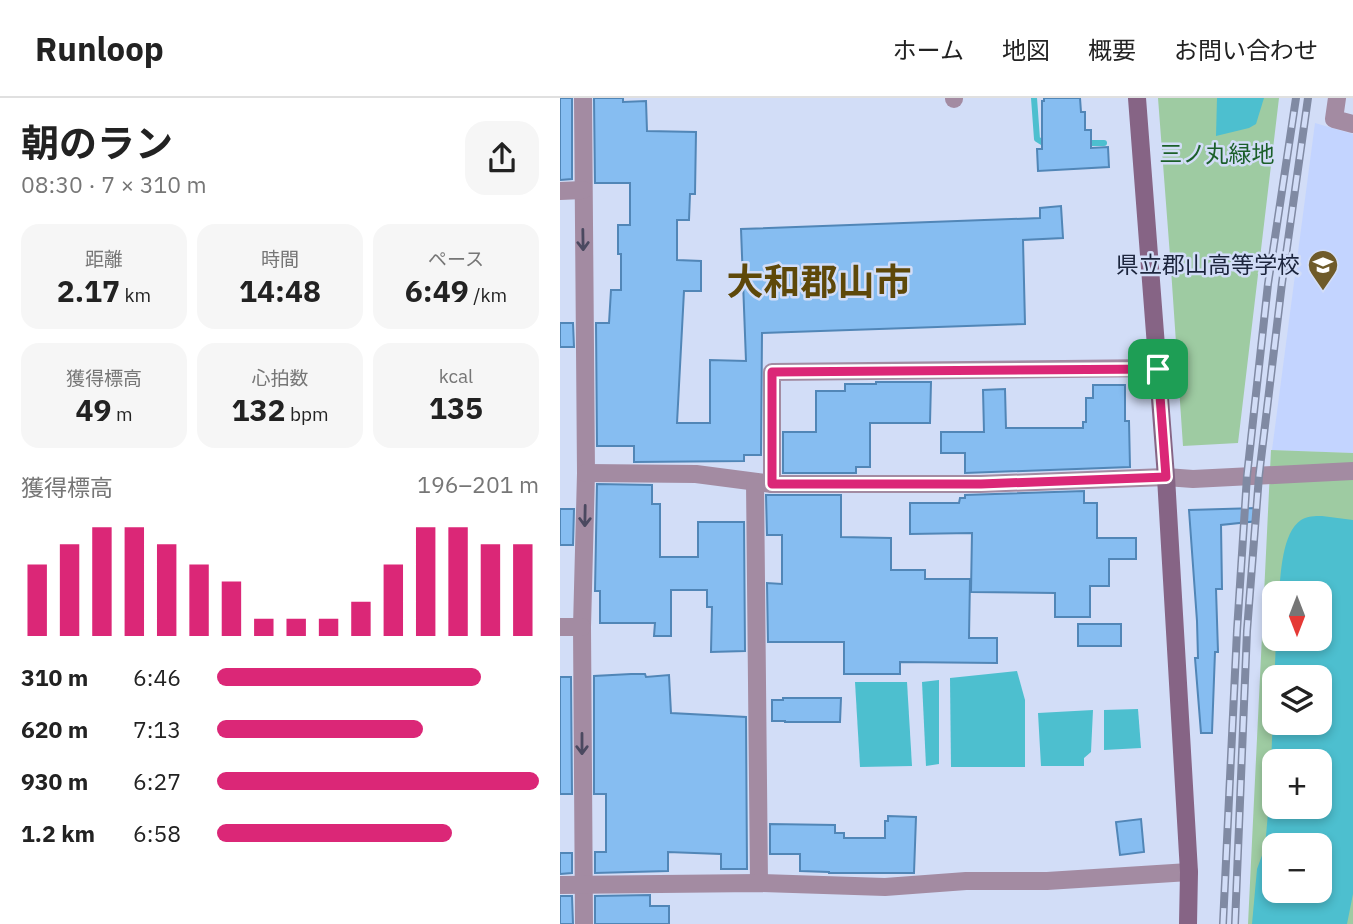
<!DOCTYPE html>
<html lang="ja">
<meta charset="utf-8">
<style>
:root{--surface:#fff;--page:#f6f6f6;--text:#222;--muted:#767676;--line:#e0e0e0;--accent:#db2777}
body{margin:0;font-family:"IBM Plex Sans","Noto Sans JP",sans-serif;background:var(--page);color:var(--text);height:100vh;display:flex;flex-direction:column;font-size:26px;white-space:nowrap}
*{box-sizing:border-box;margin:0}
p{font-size:23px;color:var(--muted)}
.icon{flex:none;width:38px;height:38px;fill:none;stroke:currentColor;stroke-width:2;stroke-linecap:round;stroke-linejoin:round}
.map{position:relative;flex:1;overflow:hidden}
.side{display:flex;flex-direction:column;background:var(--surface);width:560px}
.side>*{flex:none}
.needle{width:46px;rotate:180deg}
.controls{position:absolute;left:702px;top:483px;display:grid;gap:14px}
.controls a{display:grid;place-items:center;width:70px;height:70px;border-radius:14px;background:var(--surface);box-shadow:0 4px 10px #0003;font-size:35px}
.pin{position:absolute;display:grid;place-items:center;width:60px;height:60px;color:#fff;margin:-30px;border-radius:14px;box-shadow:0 4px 10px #0006}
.round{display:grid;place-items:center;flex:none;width:74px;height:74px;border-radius:21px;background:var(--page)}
.headline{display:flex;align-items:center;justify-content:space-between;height:119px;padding:0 21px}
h1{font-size:38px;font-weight:700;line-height:52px}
.metrics{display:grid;grid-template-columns:repeat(3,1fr);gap:10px;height:119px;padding:7px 21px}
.metrics div{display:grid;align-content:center;border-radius:18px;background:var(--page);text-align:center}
.metrics b{font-size:30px;font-weight:700}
.metrics small{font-size:19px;font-weight:400}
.metrics p{font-size:19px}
.chart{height:196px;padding:14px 21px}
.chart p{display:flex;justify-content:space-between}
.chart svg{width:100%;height:126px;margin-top:7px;stroke:var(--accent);stroke-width:6}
ul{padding:0 21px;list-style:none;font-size:23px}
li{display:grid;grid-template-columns:112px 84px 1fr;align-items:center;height:52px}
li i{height:18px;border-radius:9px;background:var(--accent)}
header{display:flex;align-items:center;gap:42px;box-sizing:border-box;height:98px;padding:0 35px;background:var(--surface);border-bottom:2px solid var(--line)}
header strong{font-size:33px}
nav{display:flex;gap:38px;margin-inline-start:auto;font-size:24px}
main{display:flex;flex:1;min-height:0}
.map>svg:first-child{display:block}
.built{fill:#c3d4ff}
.green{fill:#9ecba2;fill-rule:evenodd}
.water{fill:#4dbfcf;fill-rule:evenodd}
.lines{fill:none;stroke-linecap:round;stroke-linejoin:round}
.stream{stroke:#4dbfcf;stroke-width:6}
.building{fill:#86bdf1;stroke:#5186b7;stroke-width:2}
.street{stroke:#a38ba2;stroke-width:18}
.secondary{stroke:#866485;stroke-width:18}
.rail-casing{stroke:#808aa3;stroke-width:8}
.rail{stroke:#d2ddf7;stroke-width:5;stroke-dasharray:16;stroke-linecap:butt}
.oneway{stroke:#4b4960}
.route-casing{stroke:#fff;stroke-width:14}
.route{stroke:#db2777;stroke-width:9}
.labels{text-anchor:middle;stroke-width:5;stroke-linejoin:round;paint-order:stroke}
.park-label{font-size:23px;fill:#1b5f2a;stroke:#d2ddf7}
.poi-label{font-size:23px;fill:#1c253d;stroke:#d2ddf7;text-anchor:end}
.town-label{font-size:37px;font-weight:bold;fill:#5e4809;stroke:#d2ddf7}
</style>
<header>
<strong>Runloop</strong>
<nav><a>ホーム</a><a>地図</a><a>概要</a><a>お問い合わせ</a></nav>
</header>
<main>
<section class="side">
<div class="headline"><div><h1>朝のラン</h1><p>08:30 · 7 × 310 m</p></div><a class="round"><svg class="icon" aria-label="share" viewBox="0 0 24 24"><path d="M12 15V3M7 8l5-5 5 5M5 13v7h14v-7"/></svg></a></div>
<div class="metrics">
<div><p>距離</p><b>2.17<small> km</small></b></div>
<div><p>時間</p><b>14:48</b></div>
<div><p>ペース</p><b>6:49<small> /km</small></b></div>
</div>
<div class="metrics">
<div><p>獲得標高</p><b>49<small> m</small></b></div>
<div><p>心拍数</p><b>132<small> bpm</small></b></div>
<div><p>kcal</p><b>135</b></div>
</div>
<div class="chart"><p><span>獲得標高</span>196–201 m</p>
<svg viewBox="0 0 160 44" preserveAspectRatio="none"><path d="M5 44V19M15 44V12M25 44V6M35 44V6M45 44V12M55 44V19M65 44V25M75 44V38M85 44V38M95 44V38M105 44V32M115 44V19M125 44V6M135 44V6M145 44V12M155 44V12"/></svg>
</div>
<ul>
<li><b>310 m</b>6:46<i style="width:82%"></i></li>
<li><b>620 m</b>7:13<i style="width:64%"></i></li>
<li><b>930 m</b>6:27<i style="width:100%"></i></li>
<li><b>1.2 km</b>6:58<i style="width:73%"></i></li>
</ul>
</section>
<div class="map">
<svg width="793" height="826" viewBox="0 0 793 826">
<rect width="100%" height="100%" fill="#d2ddf7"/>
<path class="built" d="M755,25L793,36V355L712,352Z"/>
<g class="green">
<path d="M598,0H719L678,345L623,348L611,171Z"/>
<path d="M711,352L793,355V826H688ZM714,495H760V541H714ZM714,579H760V625H714ZM714,663H760V709H714ZM714,747H760V793H714Z"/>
</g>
<g class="water">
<path d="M657,0H704L696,26L689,30L656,38Z"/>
<path d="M762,418L793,422V796L787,826H692L697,771L705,749L710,692L716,541H760V495H719C721,475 722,435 741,422C747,418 755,418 762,418ZM714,579H760V625H714ZM760,663V709H714V663ZM760,747V793H714V747Z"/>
<path d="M457,573L465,602V669H391L390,580Z"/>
<path d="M379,582V666L366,668L362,584Z"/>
<path d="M295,584H347L352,668L300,669Z"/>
<path d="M578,611L581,650L544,652V612Z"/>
<path d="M533,612L531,654L524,660V668H481L478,615Z"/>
</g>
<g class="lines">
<g class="stream">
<path d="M474,0L477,41L485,46H490"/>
<path d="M525,45H544"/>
</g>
</g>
<g class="building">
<path d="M0,0H12V81L0,82Z"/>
<path d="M34,0H63V4L86,3L87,33L136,34L135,96H130L129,122H117V162L141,163V193H124L117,325H150V262L186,263L181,131L480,120V110L501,108L503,140L463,142L465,226L202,235L201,357H184V363L74,364V348H37L36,225H49L51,192H61V156H58V127H70V85H35Z"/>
<path d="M484,0H520L521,14H525V32H531V50L548,49L549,69L478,73L477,51H482V3H484Z"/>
<path d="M0,225H13L14,249H0Z"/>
<path d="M316,284H371L370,325H310V369H296V375H223V334H256V293H285V286H316Z"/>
<path d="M533,287H565V323H569L570,369L405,375V355H381V334H424L423,292L445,291L446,330H523V324H526V300H533Z"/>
<path d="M37,386L92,387V406H100V459H138V424H184L185,553L151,554L152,509H147V492H111V538H94L95,525H40V493H35Z"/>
<path d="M524,393V405H537V440H576V461H549V488H530V519H495V495L411,494L412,435L350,436V405H399L400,400H405V397Z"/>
<path d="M206,397H281V439L331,440V472H365V481H410L409,540H437V565L340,564V576H284V544H208L207,485L222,486V437H207Z"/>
<path d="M697,410L698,423L661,427L662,491H656L658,554H655L652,635H641L635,560H638L637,523L629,412Z"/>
<path d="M0,411H14L13,447H0Z"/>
<rect x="518" y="526" width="43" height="22"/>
<path d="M71,576H85L86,579L109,577L111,615L186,619L187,771H161V756L108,754V773L35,775V754H46V696H34V578Z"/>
<path d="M0,579H11L12,696H0Z"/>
<path d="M223,600H281L280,624H225V623H212V602H223Z"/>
<path d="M328,718L356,719L354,775H269V774L240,773V756H210V726L275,727V735H284V740H325V723H328Z"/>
<path d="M581,721L584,754L560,757L556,724Z"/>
<path d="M0,755H12V775L0,776Z"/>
<path d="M90,797V808H109V826H35V798Z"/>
<path d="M0,798H12L13,826H0Z"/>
</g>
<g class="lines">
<g class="street">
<path d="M23,0L26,375L22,529L24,826"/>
<path d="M394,0V1"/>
<path d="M777,0L774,21L793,26"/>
<path d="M0,93L23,92"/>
<path d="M26,375L136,376L212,386H420L606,379L633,381L793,373"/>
<path d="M195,384L199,785"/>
<path d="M212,386V274L598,270"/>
<path d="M0,529H22"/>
<path d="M0,787L199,785L325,789L406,783H487L629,774"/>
</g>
<path class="secondary" d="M577,0L606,379L629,774L628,826"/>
<g class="rail-casing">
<g id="rail">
<path d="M663,826L677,533L687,378L708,186L736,0"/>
<path d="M675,826L687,533L699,378L722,185L748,0"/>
</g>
</g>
<use href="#rail" class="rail"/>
</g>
<defs><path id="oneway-shaft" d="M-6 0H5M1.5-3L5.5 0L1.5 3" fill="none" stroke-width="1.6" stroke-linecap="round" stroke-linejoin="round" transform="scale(1.75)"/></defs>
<g class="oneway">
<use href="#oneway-shaft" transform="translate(23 142) rotate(89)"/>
<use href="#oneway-shaft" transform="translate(25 418) rotate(91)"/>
<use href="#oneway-shaft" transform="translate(22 646) rotate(90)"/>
</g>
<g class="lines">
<g class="route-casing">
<path id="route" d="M598,271L606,379L421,386H212V274Z"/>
</g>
<use href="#route" class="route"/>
</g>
<defs>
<g id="school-pin" transform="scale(1.575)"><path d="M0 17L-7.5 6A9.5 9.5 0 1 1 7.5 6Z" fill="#6f5b2a" stroke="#d2ddf7"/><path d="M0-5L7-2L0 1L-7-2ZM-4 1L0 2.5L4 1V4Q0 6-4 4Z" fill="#fff"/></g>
</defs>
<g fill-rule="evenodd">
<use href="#school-pin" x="763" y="167"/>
</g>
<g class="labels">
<g class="park-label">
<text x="657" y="64">三ノ丸緑地</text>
</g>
<g class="poi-label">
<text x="740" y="175">県立郡山高等学校</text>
</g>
<g class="town-label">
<text x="259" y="197">大和郡山市</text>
</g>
</g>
</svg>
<div class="controls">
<a><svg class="needle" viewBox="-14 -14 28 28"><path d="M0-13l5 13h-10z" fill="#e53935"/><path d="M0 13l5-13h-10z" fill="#767676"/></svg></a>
<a><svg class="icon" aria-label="layers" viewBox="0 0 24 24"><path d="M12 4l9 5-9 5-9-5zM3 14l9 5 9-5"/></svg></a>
<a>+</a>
<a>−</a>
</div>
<div class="pin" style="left:598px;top:271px;background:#1e9e55"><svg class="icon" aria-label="arrive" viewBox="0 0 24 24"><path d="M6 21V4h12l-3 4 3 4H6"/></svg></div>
</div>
</main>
